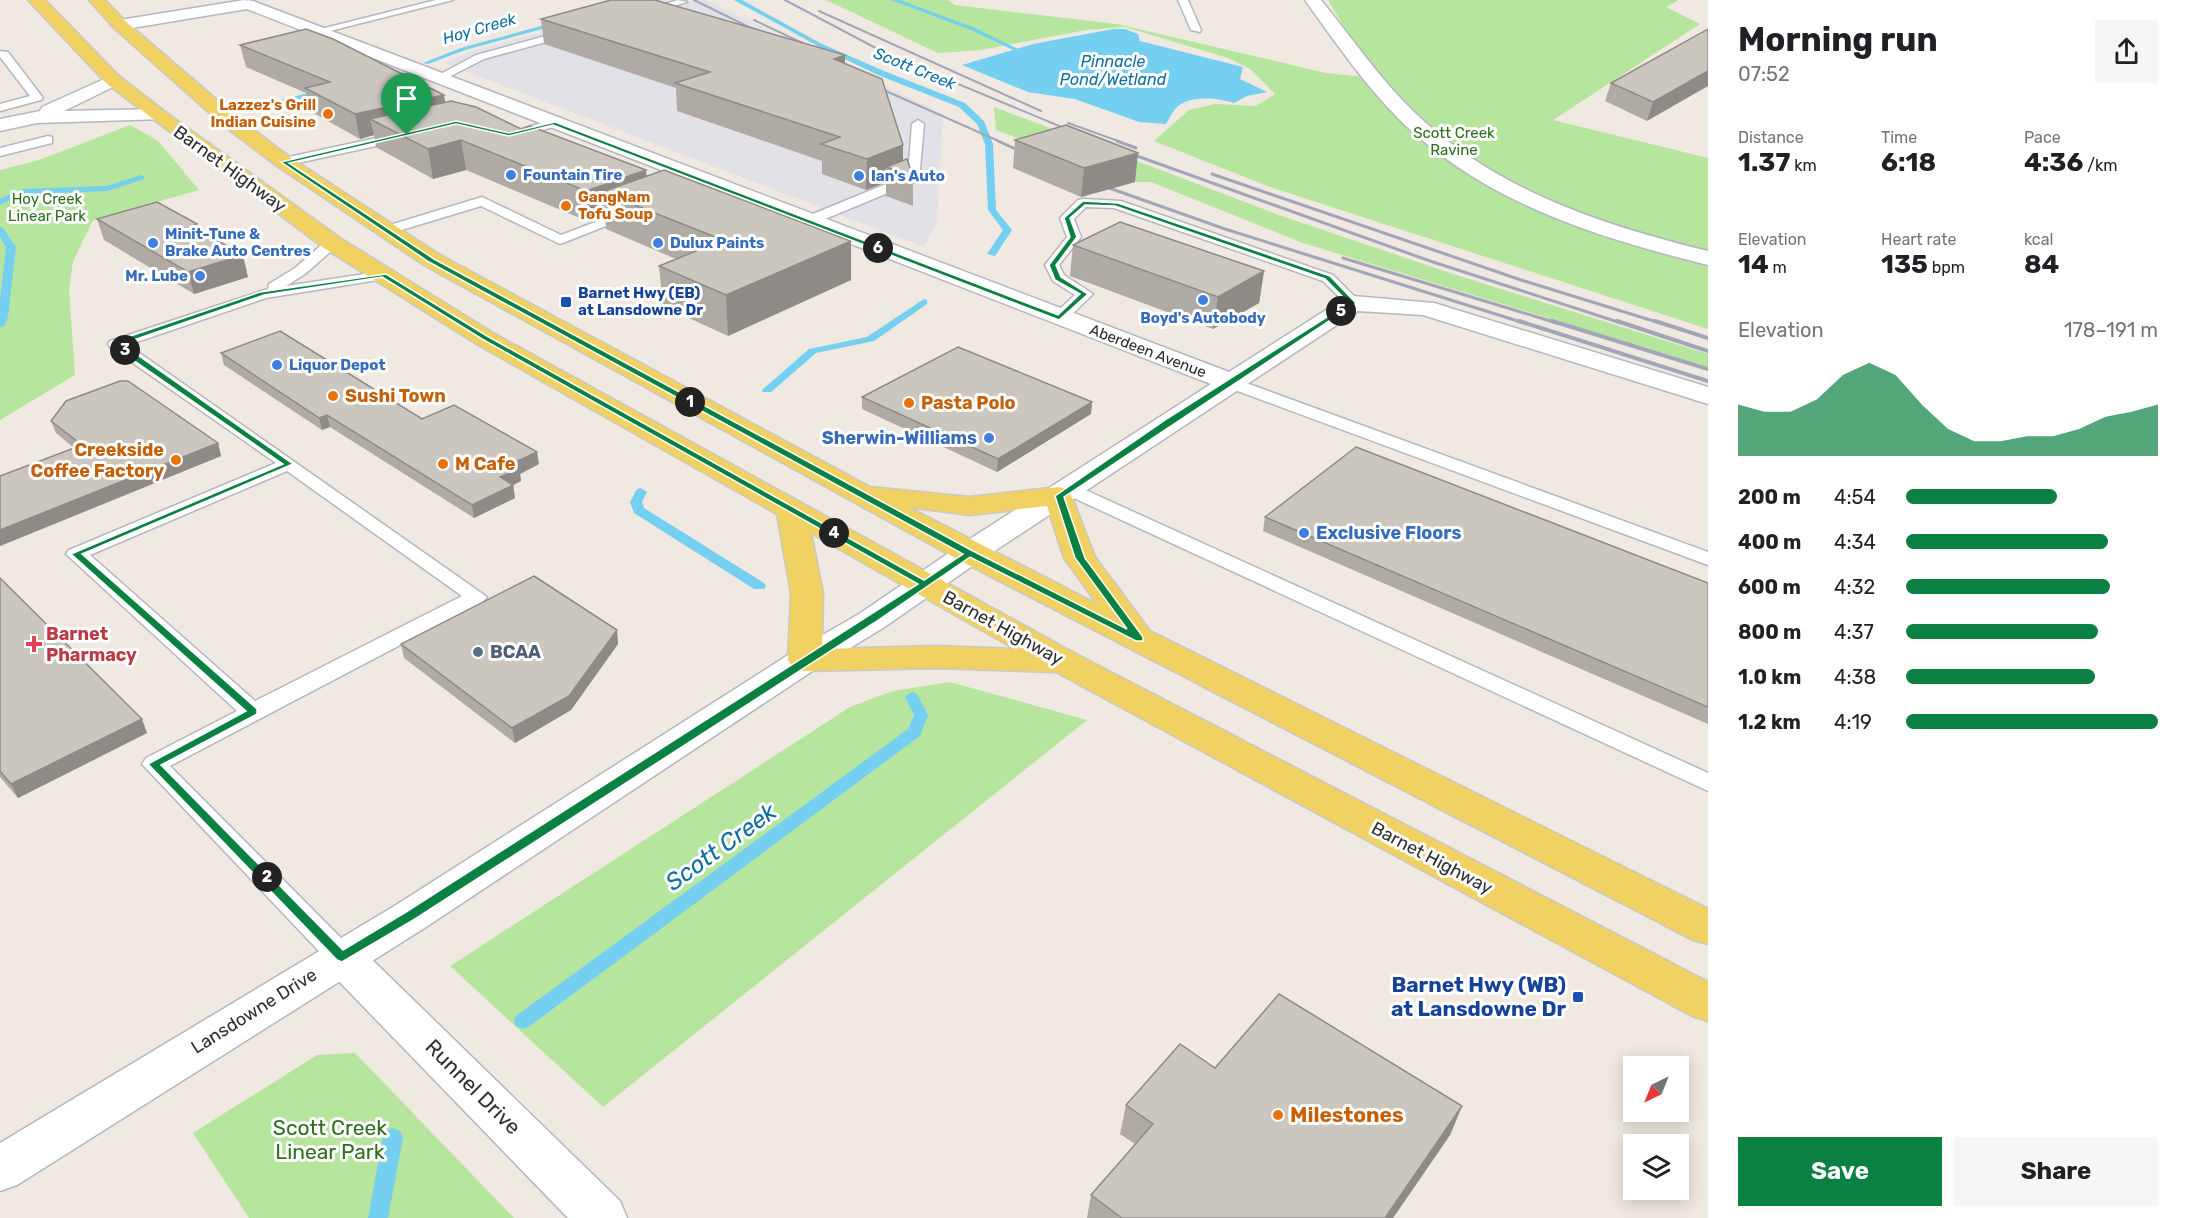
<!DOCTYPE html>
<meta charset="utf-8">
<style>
:root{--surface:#fff;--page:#f6f6f6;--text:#202124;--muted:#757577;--accent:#0b8043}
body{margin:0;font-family:Rubik,sans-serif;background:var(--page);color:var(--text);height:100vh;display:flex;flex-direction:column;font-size:22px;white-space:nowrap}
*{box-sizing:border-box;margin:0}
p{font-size:20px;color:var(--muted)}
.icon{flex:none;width:33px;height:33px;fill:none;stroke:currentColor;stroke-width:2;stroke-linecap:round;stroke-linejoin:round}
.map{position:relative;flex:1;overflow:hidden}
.side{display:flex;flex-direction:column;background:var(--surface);width:480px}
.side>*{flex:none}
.needle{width:39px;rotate:223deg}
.controls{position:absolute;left:1623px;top:1056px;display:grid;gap:12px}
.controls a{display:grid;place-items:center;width:66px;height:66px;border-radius:0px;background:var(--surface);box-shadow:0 3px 15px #0003;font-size:30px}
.pin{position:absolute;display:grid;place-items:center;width:51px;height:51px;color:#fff;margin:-62px -26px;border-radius:50% 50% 50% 0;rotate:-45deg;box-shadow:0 0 6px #0007}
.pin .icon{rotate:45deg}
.km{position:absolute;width:30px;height:30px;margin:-15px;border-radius:50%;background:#222;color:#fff;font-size:16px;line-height:30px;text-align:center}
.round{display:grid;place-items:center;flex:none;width:63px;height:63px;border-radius:0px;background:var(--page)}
.overview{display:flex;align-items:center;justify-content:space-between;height:102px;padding:0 30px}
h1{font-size:33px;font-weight:700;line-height:45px}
.stats{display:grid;grid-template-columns:repeat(3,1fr);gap:9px;height:102px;padding:6px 30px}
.stats div{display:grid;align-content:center}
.stats b{font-size:26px;font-weight:700}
.stats small{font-size:16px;font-weight:400}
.stats p{font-size:16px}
.chart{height:168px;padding:12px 30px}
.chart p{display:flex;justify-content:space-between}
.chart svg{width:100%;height:108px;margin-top:6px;fill:var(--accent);opacity:.7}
.button{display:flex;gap:12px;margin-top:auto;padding:12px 30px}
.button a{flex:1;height:69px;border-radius:0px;background:var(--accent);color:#fff;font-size:24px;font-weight:700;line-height:69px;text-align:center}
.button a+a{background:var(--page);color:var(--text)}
ul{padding:0 30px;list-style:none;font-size:20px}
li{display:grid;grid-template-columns:96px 72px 1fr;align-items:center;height:45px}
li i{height:15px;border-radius:8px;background:var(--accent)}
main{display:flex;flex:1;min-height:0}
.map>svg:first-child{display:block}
.industrial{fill:#e3e1e8}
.green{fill:#b6e59e}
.water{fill:#75cff0}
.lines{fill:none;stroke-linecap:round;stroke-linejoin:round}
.stream{fill:#75cff0;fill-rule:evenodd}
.lane-casing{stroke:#b4b7c1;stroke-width:3}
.street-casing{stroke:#b4b7c1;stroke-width:3}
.secondary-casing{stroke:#b4b7c1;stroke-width:3}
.primary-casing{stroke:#c9c9c9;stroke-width:3}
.lane{fill:#fff;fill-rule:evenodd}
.street{fill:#fff;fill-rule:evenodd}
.secondary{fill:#fff;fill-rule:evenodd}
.primary{fill:#f2d163;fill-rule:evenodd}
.rail-far2{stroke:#a3a6b8;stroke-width:2}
.rail-far1{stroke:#a3a6b8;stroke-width:3}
.rail{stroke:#a3a6b8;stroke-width:4}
.wall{fill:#afaba4}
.shaded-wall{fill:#8e8b86}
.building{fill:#cbc7bf;stroke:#8e8b86;stroke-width:1.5}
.route{fill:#0b8043;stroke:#fff;stroke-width:1.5;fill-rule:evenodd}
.food-dot{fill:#e8710a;stroke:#fff;stroke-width:2}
.shop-dot{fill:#3f7fe0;stroke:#fff;stroke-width:2}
.transit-dot{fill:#1a4fb4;stroke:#fff;stroke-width:2}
.health-dot{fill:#e0444e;stroke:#fff;stroke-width:2}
.service-dot{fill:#5c6f8a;stroke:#fff;stroke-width:2}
.labels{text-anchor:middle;stroke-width:6;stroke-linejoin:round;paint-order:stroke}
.far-food-label{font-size:15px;font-weight:bold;fill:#c56008;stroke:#fff;text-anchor:end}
.far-park-label{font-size:15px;fill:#2c6e1b;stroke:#fff}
.far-shop-label{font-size:15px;font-weight:bold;fill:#366cbe;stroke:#fff;text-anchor:start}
.far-transit-label{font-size:15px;font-weight:bold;fill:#164399;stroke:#fff;text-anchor:start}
.far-street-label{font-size:15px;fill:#2e2e2e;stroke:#fff}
.far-water-label{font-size:16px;font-style:italic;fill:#0d6fa3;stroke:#fff}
.street-label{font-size:18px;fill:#2e2e2e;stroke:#fff}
.food-label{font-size:18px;font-weight:bold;fill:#c56008;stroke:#fff;text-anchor:start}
.shop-label{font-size:18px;font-weight:bold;fill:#366cbe;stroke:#fff;text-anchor:end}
.health-label{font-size:18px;font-weight:bold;fill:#be3a42;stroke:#fff;text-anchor:start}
.service-label{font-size:18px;font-weight:bold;fill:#4e5e75;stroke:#fff;text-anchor:start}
.near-transit-label{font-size:21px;font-weight:bold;fill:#164399;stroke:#fff;text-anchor:end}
.near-street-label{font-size:21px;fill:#2e2e2e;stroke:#fff}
.near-food-label{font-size:21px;font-weight:bold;fill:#c56008;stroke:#fff;text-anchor:start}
.near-park-label{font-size:21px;fill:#2c6e1b;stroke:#fff}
.near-water-label{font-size:24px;font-style:italic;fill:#0d6fa3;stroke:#fff}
</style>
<main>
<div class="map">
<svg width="1708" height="1218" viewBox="0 0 1708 1218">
<rect width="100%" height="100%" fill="#efe9e1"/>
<path class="industrial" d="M660,0H706L943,114L937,222L924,247L444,63L469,52Z"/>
<g class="green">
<path d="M826,0H948L955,5L1117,24L1326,73L1375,78L1328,0H1679L1666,7L1700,24L1553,120L1708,158V329L1270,187L1154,141L1189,110L1215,104L1256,106L1275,94L1250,69L1228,58L1125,27L1086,30L981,50L938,53Z"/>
<path d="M994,107L1279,215L1450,273L1708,354V367L1303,243L1151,182H1135L996,130Z"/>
<path d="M130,125L158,141L199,190L93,220L73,261L69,290L75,375L0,420V170L39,160Z"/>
<path d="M950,682L1087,720L603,1107L450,966L850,707L893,691Z"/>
<path d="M355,1053L514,1218H249L193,1133L317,1055Z"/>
</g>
<path class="water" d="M1113,29H1125L1138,34L1140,41L1243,67L1240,79L1267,92L1247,96L1234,103C1218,98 1191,95 1177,107C1173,111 1169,119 1166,124L1139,122L1075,99L1028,92L962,65L1033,44Z"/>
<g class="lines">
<g class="stream">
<path d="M734,0H742L820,43L884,71L965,103L984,121L993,144L996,210L1012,230L995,256L987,254L1003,230L988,210L985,144L977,124L959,107L878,75L816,45Z"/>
<path d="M891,0H900L975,28L1018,49L1013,50L971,30Z"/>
<path d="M559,21L561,24L465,50L428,64L423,63L461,48Z"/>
<path d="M324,89L328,91L327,93L283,105L270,112L263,110L277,101Z"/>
<path d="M141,175L145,177L144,179L108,191L23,194L0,205V199L21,189L107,186Z"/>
<path d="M0,227L3,228L16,247L8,317L4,326L0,327V300L6,247L0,237Z"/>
<path d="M924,299L927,300V304L874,341L816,353L771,392H763L762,390L809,349L867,337Z"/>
<path d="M641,488L647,492L642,502L644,508L764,583L766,586L764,589H754L634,513L630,502L637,489Z"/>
<path d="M912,692L917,694L928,715L920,736L530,1026L523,1029L516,1026L514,1021L516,1016L908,729L914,715L905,697Z"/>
<path d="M393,1128L400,1131L403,1137L388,1218H368L383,1137L386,1131Z"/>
</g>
<g class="lane-casing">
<g id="lane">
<path d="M436,0H453L318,34L313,31Z"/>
<path d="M678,0L687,2L644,15L639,12Z"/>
<path d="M1178,0H1188L1201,30L1200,32L1191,30Z"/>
<path d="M571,29L576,32L575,34L484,59L443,80L433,78L476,55Z"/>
<path d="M0,51L8,52L43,98L41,100L0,111V104L30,96L0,57Z"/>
<path d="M553,119L557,120V126L510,139L504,135Z"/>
<path d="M918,120L924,124L919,180L813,224H803V218L908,175L912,124Z"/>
<path d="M404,132L410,136L408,139L284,166L278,162L284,158Z"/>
<path d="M48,136L52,137V143L0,156V148Z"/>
<path d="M482,197L561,235L627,210H637L639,213L560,244L481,206L385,235L378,231L380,228Z"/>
<path d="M1083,199L1121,201L1333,275L1361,303L1353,308L1348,306L1323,281L1114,208L1086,207L1074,219L1081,237L1059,265L1064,275L1093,294L1065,321H1053L1051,318L1053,315L1075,295L1053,281L1045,265L1067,237L1060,218L1078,200Z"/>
<path d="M332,239L337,240V246L305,274L286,286L384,271L391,275L384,279L266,298L128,345L487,597L484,601L170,766L352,949L356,957L352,965L342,968L332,965L142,764L146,758L237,711L66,554L69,550L276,463L110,347L108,344L110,341L268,289L269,284L295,268L327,240ZM287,471L462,596L255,701L90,555Z"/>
<path d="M1230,377L1708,552V565L1224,386L1222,382Z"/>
<path d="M1070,483L1708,773V791L1063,493L1061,489Z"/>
</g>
</g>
<g class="street-casing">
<g id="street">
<path d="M244,0L253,1L1229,372L1345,298L1353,296L1434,303L1708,387V404L1423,315L1358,311L981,560L970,562L959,560L954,553L959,546L1211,384L247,9L120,30L112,25L120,20Z"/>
<path d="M113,75L119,76L122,80L119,84L64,111L157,109L166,115L164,119L37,123L0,131V119L40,111L42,107Z"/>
<path d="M342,940L357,945L620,1201L627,1218H568L327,969L320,957L327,945Z"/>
</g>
</g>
<g class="secondary-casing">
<g id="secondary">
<path d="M1305,0H1321C1352,38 1379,78 1414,112C1495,190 1602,225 1708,251V265C1603,239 1498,207 1415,134C1373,97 1338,46 1305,0Z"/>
<path d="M970,544L981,546L986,553L981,560L883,628L817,668L426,927L17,1185L0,1191V1143L396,905L793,652L859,614L959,546Z"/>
</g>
</g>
<g class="primary-casing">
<g id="primary">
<path d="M28,0H45L119,76L164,111L340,238L493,333L1074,653L1708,982V1021L1692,1016L1056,672L937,668L805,671L793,668L788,660L791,593L777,514L475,343L324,248L107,84ZM811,533L1015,649L937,646L822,649L823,593Z"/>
<path d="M89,0H105L126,22L238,118L291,158L440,255L870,487L970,497L1059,487L1069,490L1095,557L1150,631L1708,909V944L1693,940L959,560L424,265L277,166L224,126L114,28ZM1047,506L1064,558L1097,604L908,507L970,515Z"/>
</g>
</g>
<use href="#lane" class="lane"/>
<use href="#street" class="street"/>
<use href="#secondary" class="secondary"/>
<use href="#primary" class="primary"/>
<g class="rail-far2">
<path d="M694,0L761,33"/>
<path d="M785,0L891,56L1076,133"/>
<path d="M819,11L1041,111"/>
<path d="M754,20L813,48"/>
<path d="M870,84L1001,142"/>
<path d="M1068,123L1121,142"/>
</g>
<g class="rail-far1">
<path d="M998,141L1029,155"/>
<path d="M1117,141L1136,148"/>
<path d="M1123,151L1430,261L1621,323"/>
<path d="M1212,174L1521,280L1660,323"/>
<path d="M1095,183L1225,229L1524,323"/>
<path d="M1343,258L1557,323"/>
</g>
<g class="rail">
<path d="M1519,321L1708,381"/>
<path d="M1552,321L1708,369"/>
<path d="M1617,321L1708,351"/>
<path d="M1655,321L1708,338"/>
</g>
</g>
<g class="wall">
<path d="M541,19L845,55V63L903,145V160L913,176V206L886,196V182L866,190L822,174V161L677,111L676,88L544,44Z"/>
<path d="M1708,29L1647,121L1605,101L1611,83Z"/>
<path d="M240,45L446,102L521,129L647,176L851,241V280L728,336L663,306L659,266L676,259L606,229L605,216L589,222L466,170L433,179L376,147L374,135L360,139L310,111L306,93L246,67Z"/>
<path d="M1015,140L1135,182L1081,197L1013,168Z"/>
<path d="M97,219L199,229L248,277L194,294L104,240Z"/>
<path d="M1073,245L1264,271L1259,303L1213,329L1070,276Z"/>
<path d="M221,353L422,419L539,464L520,474L521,481L513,485L515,498L474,518L330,427L322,430L224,365Z"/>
<path d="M862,397L1092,402L1091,414L997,472L862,409Z"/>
<path d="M51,421L218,443L221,456L0,546V476L74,448L56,433Z"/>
<path d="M1265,517L1708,583V724L1263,531Z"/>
<path d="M0,578L147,733L18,798L0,777Z"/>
<path d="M617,630L618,644L571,710L515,743L404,658L401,644Z"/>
<path d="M1215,1068L1462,1106L1450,1135L1393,1218H1087L1091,1195L1135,1144L1120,1134L1126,1105Z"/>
</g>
<g class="shaded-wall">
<path d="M845,55V82L834,59Z"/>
<path d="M1708,71V86L1647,121L1653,102Z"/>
<path d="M444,95L448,118L370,119L374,135L360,139L355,114Z"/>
<path d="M461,140L466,170L433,179L428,149Z"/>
<path d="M903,145V173L886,167V182L866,190L867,159Z"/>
<path d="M1138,153L1135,182L1081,197L1084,168Z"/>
<path d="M646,170L649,200L602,192L605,216L589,222L586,191Z"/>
<path d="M851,241V280L728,336L726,295Z"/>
<path d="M243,255L248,277L194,294L188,272Z"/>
<path d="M1264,271L1259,303L1213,329L1218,297Z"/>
<path d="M1092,402L1091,414L997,472L998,459Z"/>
<path d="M327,415L330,427L322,430L319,418Z"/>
<path d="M218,443L221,456L0,546V530Z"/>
<path d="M537,452L539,464L520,474L521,481L513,485L515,498L474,518L472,505L500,477L511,464Z"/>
<path d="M617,630L618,644L571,710L515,743L512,728Z"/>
<path d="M142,719L147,733L18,798L11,784Z"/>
<path d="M1462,1106L1450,1135L1393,1218H1385Z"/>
</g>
<g class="building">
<path d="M611,0H655L845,55L834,59L882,79L903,145L867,159L821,144L840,137L675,83L710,72L541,19Z"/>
<path d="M306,29L333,39L444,95L355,114L305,88L330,82L240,45Z"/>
<path d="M1708,29V71L1653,102L1611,83Z"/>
<path d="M451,101L476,107L521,129L530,126L646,170L586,191L461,140L428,149L370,119Z"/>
<path d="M1066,125L1138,153L1084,168L1015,140Z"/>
<path d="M907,159L913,176L886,167Z"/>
<path d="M664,170L851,241L726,295L659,266L723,240L602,192Z"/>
<path d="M157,202L197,224L192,226L243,255L188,272L97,219Z"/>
<path d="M1120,222L1264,271L1218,297L1073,245Z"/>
<path d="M280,331L422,419L454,405L537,452L511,464L519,469L500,477L513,485L472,505L327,415L319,418L221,353Z"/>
<path d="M958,347L1092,402L998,459L862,397Z"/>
<path d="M120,381H128L218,443L0,530V476L82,445L51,421L66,401Z"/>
<path d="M1356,447L1708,583V707L1265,517Z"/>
<path d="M534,576L617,630L569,696L512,728L401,644Z"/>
<path d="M0,578L142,719L11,784L0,771Z"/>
<path d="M1279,994L1462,1106L1385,1218H1122L1091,1195L1153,1124L1126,1105L1180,1044L1215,1068Z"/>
</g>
<path class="route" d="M456,121L509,133L555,122L1058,315L1080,294L1055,280L1049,265L1070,237L1064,218L1083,201L1118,203L1330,276L1356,303L1064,497L1085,558L1143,637V641H1136L970,557L874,623L415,919L342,962L337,960L148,764L246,711L71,554L283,464L113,346V342L260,292L386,274L487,336L924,580L963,554L429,262L281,162ZM456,124L509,136L553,125L1059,320L1088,294L1061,277L1056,265L1077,237L1070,218L1085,205L1115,206L1325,279L1349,303L1168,418L1055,496L1075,558L1127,629L973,551L434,259L289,163ZM382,277L482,339L918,584L406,912L343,950L161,765L257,714V709L82,554L293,464L122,344L264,295Z"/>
<g class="food-dot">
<circle cx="328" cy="114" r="6"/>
<circle cx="566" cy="206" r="6"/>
<circle cx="333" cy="396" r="6"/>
<circle cx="909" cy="403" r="6"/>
<circle cx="176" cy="460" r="6"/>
<circle cx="443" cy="464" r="6"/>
<circle cx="1278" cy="1115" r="6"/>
</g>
<g class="shop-dot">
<circle cx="511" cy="175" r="6"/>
<circle cx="859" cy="176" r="6"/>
<circle cx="153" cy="243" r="6"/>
<circle cx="658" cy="243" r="6"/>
<circle cx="200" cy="276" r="6"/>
<circle cx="1203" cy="300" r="6"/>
<circle cx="277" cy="365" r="6"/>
<circle cx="989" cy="438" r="6"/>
<circle cx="1304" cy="533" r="6"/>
</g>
<g class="transit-dot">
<rect x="560" y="296" width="12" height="12" rx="3"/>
<rect x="1572" y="991" width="12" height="12" rx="3"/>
</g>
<path class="health-dot" d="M31 635h6v6h6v6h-6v6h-6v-6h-6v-6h6z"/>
<circle class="service-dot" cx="478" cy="652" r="6"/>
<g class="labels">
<g class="far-food-label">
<text x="316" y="110">Lazzez's Grill<tspan x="316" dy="17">Indian Cuisine</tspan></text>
<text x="578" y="202" text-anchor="start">GangNam<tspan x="578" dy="17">Tofu Soup</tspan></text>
</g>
<g class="far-park-label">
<text x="1454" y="138">Scott Creek<tspan x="1454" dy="17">Ravine</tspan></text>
<text x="47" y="204">Hoy Creek<tspan x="47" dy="17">Linear Park</tspan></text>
</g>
<g class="far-shop-label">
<text x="523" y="180">Fountain Tire</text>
<text x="871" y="181">Ian's Auto</text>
<text x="165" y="239">Minit-Tune &amp;<tspan x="165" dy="17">Brake Auto Centres</tspan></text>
<text x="670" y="248">Dulux Paints</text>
<text x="188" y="281" text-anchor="end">Mr. Lube</text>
<text x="1203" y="323" text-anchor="middle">Boyd's Autobody</text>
<text x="289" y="370">Liquor Depot</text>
</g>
<g class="far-transit-label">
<text x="578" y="298">Barnet Hwy (EB)<tspan x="578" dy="17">at Lansdowne Dr</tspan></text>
</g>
<g class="far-street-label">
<text transform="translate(1148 351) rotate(21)" y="5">Aberdeen Avenue</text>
</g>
<g class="far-water-label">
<text transform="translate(479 28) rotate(-16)" y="6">Hoy Creek</text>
<text x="1113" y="67">Pinnacle<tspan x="1113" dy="18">Pond/Wetland</tspan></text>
<text transform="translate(915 68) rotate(22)" y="6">Scott Creek</text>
</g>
<g class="street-label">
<text transform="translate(230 169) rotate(36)" y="6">Barnet Highway</text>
<text transform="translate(1003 628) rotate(29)" y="6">Barnet Highway</text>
<text transform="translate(1432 858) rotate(28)" y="6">Barnet Highway</text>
<text transform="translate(254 1011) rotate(-32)" y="6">Lansdowne Drive</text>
</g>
<g class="food-label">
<text x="345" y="402">Sushi Town</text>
<text x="921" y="409">Pasta Polo</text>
<text x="164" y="456" text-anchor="end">Creekside<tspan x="164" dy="21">Coffee Factory</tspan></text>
<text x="455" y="470">M Cafe</text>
</g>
<g class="shop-label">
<text x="977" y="444">Sherwin-Williams</text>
<text x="1316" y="539" text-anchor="start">Exclusive Floors</text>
</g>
<g class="health-label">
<text x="46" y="640">Barnet<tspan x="46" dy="21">Pharmacy</tspan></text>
</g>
<g class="service-label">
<text x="490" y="658">BCAA</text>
</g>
<g class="near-transit-label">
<text x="1566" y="992">Barnet Hwy (WB)<tspan x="1566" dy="24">at Lansdowne Dr</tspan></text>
</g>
<g class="near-street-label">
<text transform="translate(473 1087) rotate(45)" y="7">Runnel Drive</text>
</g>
<g class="near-food-label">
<text x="1290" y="1122">Milestones</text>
</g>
<g class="near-park-label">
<text x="330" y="1135">Scott Creek<tspan x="330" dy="24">Linear Park</tspan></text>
</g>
<g class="near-water-label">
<text transform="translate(721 847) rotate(-36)" y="8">Scott Creek</text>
</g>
</g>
</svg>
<div class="controls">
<a><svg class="needle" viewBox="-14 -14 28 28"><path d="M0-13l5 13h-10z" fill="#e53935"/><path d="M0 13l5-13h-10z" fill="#757577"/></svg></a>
<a><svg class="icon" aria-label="layers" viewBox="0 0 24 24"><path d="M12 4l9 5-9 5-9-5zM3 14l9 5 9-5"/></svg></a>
</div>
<div class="pin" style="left:407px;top:135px;background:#1e9e55"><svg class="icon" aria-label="arrive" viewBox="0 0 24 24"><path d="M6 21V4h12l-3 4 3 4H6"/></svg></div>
<b class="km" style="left:690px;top:402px">1</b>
<b class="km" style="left:267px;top:877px">2</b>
<b class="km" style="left:125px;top:350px">3</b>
<b class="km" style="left:834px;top:533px">4</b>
<b class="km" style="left:1341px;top:311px">5</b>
<b class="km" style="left:878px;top:248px">6</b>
</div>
<section class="side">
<div class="overview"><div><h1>Morning run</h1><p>07:52</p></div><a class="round"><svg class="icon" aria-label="share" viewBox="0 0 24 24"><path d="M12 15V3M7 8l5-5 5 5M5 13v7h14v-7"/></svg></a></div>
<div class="stats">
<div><p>Distance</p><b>1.37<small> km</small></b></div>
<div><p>Time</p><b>6:18</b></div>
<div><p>Pace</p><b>4:36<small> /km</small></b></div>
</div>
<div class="stats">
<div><p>Elevation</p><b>14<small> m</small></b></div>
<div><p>Heart rate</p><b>135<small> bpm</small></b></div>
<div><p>kcal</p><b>84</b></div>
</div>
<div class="chart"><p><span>Elevation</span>178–191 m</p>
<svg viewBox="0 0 160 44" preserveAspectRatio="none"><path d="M0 44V23L10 26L20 26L30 21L40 11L50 6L60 11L70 23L80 33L90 38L100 38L110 36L120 36L130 33L140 28L150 26L160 23V44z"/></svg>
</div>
<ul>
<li><b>200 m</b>4:54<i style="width:60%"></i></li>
<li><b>400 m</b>4:34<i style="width:80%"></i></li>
<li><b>600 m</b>4:32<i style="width:81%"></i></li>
<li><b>800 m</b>4:37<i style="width:76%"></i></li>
<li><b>1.0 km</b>4:38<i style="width:75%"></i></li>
<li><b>1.2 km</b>4:19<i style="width:100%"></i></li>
</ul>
<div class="button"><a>Save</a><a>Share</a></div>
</section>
</main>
